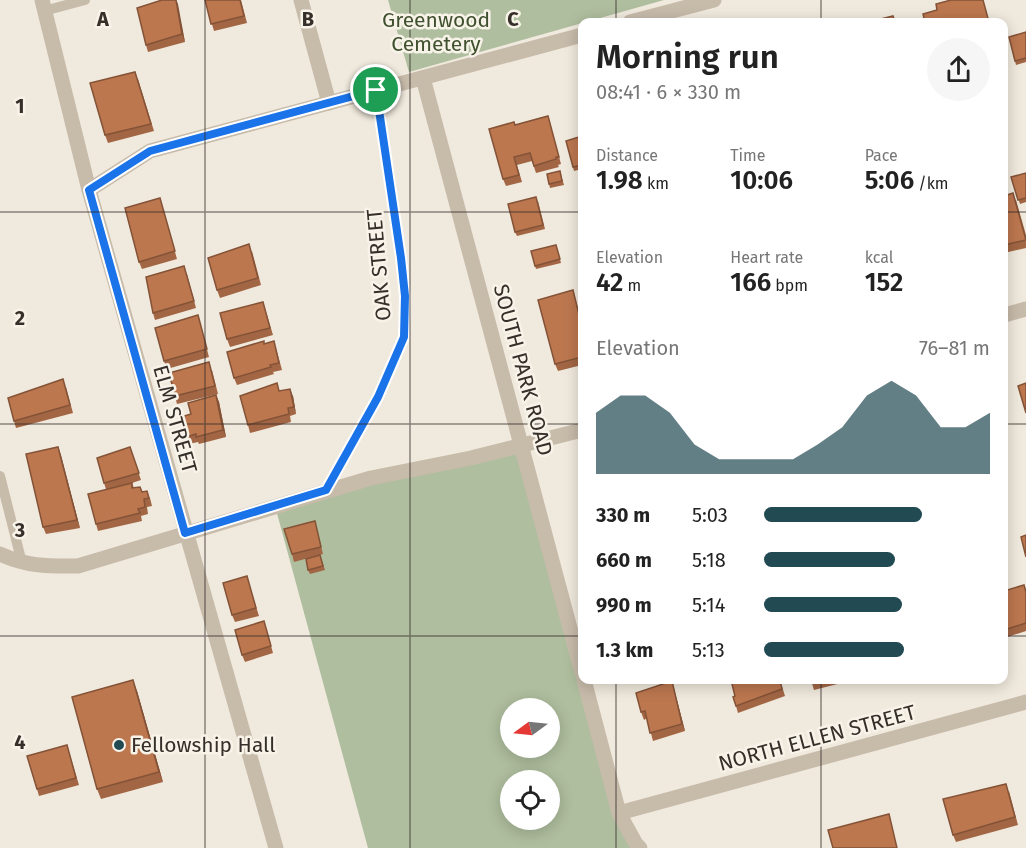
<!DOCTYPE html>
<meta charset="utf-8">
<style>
:root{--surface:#fff;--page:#f6f6f6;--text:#222;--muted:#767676;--accent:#224a53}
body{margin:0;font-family:"Fira Sans",sans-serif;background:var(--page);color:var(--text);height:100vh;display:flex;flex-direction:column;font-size:22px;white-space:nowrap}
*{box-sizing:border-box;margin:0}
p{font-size:20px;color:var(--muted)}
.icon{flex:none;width:33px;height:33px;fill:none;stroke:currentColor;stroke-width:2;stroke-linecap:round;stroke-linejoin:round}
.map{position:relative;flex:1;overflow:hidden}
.panel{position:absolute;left:578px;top:18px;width:430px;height:666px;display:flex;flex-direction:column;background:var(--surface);border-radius:12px;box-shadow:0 3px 15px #0003}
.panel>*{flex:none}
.needle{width:39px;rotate:255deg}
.buttons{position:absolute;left:500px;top:698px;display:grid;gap:12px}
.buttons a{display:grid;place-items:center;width:60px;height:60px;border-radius:50%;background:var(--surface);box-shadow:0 3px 15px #0003;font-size:30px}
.pin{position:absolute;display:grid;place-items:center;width:51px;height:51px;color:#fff;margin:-26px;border:3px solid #fff;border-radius:50%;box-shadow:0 2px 6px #0007}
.round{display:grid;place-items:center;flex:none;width:63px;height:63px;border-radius:32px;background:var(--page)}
.head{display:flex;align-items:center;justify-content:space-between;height:102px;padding:0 18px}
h1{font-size:33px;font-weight:600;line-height:45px}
.stats{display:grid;grid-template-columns:repeat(3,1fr);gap:9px;height:102px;padding:6px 18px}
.stats div{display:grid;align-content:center}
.stats b{font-size:26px;font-weight:600}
.stats small{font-size:16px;font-weight:400}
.stats p{font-size:16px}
.chart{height:168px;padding:12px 18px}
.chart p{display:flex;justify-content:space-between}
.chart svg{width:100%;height:108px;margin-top:6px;fill:var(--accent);opacity:.7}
ul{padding:0 18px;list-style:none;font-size:20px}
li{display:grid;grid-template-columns:96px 72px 1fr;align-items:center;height:45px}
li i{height:15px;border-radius:8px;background:var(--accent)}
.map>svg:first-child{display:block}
.green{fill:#afbe9e;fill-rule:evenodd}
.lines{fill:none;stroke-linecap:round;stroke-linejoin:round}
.service{stroke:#c7bbaa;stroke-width:10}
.minor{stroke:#c7bbaa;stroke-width:15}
.wall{fill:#a26644}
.shaded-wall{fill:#845337}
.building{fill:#bc774f;stroke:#845337;stroke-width:1.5}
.route-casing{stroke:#fff;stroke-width:12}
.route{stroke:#1a73e8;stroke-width:8}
.grid{fill:none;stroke:#352e29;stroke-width:1.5;stroke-opacity:0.55}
.poi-dot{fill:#224a53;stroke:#f8f3e9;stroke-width:2}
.labels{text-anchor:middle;stroke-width:5;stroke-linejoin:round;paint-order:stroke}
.park-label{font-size:21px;fill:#40512f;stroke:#f8f3e9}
.street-label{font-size:21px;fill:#352e29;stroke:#f8f3e9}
.poi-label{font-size:21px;fill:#352e29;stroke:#f8f3e9;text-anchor:start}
.grid-label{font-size:20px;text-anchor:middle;font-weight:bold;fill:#352e29;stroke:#f8f3e9;stroke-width:5;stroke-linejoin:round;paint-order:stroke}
</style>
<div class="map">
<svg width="1026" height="848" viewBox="0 0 1026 848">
<rect width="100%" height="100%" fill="#f0e9dd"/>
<g class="green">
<path d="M388,0H664L409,72Z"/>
<path d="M522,447L633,848H368L275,506ZM510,708H549V747H510ZM510,780H549V819H510Z"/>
</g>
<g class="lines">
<g class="service">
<path d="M44,11L85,0"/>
<path d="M0,476L22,563"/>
<path d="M326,490L378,397L404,337L405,296L401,258L376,90"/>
</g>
<g class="minor">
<path d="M42,0L89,190L276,848"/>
<path d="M301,0L329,103"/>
<path d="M630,22L714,0"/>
<path d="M423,78L582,673"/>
<path d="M89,190L150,151L582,35"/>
<path d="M1004,315L1026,309"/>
<path d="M0,554C29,567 48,566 78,566L371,478L471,458L582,430"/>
<path d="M584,680L619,813L636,844L640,848"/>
<path d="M619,813L1026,702"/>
</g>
</g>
<g class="wall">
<path d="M162,0H176L185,42L148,52L146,45Z"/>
<path d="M205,0H241L247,23L214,31Z"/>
<path d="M1026,32V62L1016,65L1015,61Z"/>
<path d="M138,79L154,131L108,143L105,135Z"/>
<path d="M548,116L561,164L558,165L559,167L536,173L532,161L517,165L522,182L506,186L503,179L515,125Z"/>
<path d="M582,136V169L574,171L566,141Z"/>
<path d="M560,171L564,185L550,188L549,184Z"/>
<path d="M1026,173V202L1020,204L1011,177Z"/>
<path d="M1004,196L1016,200L1026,235V248L1004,253Z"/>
<path d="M538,201L545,229L517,236L515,232Z"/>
<path d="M162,206L177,259L142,269L139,262Z"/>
<path d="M556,245L561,263L536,269L531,251Z"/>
<path d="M252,251L261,285L220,298L217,290Z"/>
<path d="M187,274L196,308L155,320L153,313Z"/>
<path d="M573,290L582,324V365L558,371L555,364Z"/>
<path d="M263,302L273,335L230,347L227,339Z"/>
<path d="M198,315L209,357L167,369L164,361Z"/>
<path d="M264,343L276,348L282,370L273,372L274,374L237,385L234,378Z"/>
<path d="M212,370L218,394L177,404L175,396Z"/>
<path d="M66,387L73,413L16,428L14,421Z"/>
<path d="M280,391L293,396L296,414L290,416L291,422L250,433L248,425Z"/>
<path d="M216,395L219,402L226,437L199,444L198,442L189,444L186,437L191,414Z"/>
<path d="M58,447L80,528L46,534L43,527Z"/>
<path d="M130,447L141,480L132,483L134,488L140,487L142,492L150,498L152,506L147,507L148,514L141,516L142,521L98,531L96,524L106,489L104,483Z"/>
<path d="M315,521L323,554L294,562L292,554Z"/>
<path d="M320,555L325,570L310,574L308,570Z"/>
<path d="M249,584L259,616L235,622L232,615Z"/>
<path d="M1024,585L1026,590V631L1004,638V591Z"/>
<path d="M266,628L273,653L245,662L242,655Z"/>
<path d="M780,680L785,696L738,713L736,706Z"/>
<path d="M811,680H853L814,690Z"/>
<path d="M672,681L685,731L653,741L647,718L644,720L641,712Z"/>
<path d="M137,691L163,782L101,799L97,789Z"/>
<path d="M67,745L79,785L39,796L37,789Z"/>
<path d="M1009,791L1018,825L956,842L953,835Z"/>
</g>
<g class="shaded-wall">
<path d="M176,0L178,4L185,42L182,34Z"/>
<path d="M290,389L293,396L296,414L294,407Z"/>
<path d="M216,395L219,402L226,437L223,430Z"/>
<path d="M58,447L61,455L80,528L77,520Z"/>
<path d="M133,680L137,691L163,782L159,772Z"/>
<path d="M672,681L674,689L685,731L682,724Z"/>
</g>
<g class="building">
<path d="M162,0H176L182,34L146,45L137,8Z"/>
<path d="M205,0H240L244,16L211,24Z"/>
<path d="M951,0H983L989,22H925L923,14L937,10L936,4Z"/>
<path d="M893,16L895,22H869Z"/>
<path d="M1026,32V58L1015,61L1009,37Z"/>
<path d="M135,72L151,124L105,135L90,83Z"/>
<path d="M548,116L559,157H556V159L534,166L530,153L514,157L519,175L503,179L489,129L514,122L515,125Z"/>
<path d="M582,136V165L573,167L566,141Z"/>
<path d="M560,171L562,181L549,184L547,174Z"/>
<path d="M1026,173V198L1018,200L1011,177Z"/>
<path d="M1013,193L1026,240L1004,245V196Z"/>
<path d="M536,197L543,225L515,232L508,204Z"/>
<path d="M160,198L175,251L139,262L125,208Z"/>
<path d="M249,244L258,278L217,290L208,258Z"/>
<path d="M556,245L560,259L535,266L531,251Z"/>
<path d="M184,266L194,301L153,313L146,277Z"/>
<path d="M573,290L582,327V357L555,364L538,300Z"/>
<path d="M263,302L270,328L227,339L220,313Z"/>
<path d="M198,315L207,349L164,361L155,328Z"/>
<path d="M264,341V344L274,341L279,363L270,365L271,367L234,378L227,352Z"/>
<path d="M209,362L215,386L175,396L169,373Z"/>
<path d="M63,379L70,405L14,421L8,398Z"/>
<path d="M277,383L279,391L290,389L294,407L288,408L289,414L248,425L240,396Z"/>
<path d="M1026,383V413L1018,386Z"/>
<path d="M216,395L223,430L196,437V434L186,437L181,417L191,414L188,403Z"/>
<path d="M58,447L77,520L43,527L26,454Z"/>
<path d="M130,447L139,473L104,483L97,458Z"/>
<path d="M132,483V488L140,487L142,492L147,491L149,498L144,499L145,507L138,509L140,513L96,524L88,494Z"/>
<path d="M315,521L321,547L292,554L284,529Z"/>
<path d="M1026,535V557L1021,537Z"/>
<path d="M320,555L323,566L308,570L306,559Z"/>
<path d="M247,576L256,608L232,615L223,583Z"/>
<path d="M1024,585L1026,592V623L1004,630V591Z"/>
<path d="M264,621L271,646L242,655L235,630Z"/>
<path d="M133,680L159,772L97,789L72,697Z"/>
<path d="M731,680H780L782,689L736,706L733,697L735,696Z"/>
<path d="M811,680H823L811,683Z"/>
<path d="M672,681L682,724L650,733L645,711L641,712L636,693Z"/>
<path d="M67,745L76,778L37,789L27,756Z"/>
<path d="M1006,784L1015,817L953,835L943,799Z"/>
<path d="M889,814L897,848H833L828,830Z"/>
</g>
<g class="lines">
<g class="route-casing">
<path id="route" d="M376,90L401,258L405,296L404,337L378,397L326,490L185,533L89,190L150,151Z"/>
</g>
<use href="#route" class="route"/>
</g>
<path class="grid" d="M205,0V848M410,0V848M616,0V22M821,0V22M0,212H582M1004,212H1026M0,424H582M1004,424H1026M0,636H582M1004,636H1026M616,680V848M821,680V848"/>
<circle class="poi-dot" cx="119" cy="745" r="6"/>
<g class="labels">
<g class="park-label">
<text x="436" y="27">Greenwood<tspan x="436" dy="24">Cemetery</tspan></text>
</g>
<g class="street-label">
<text transform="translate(379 265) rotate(-95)" y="7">OAK STREET</text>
<text transform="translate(523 370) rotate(75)" y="7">SOUTH PARK ROAD</text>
<text transform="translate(175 419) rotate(74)" y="7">ELM STREET</text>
<text transform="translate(817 738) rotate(-15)" y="7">NORTH ELLEN STREET</text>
</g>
<g class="poi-label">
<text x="131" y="752">Fellowship Hall</text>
</g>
</g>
<g class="grid-label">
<text x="103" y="26">A</text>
<text x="308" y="26">B</text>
<text x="513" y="26">C</text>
<text x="20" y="113">1</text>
<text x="20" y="325">2</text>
<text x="20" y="537">3</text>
<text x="20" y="749">4</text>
</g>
</svg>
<div class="buttons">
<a><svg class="needle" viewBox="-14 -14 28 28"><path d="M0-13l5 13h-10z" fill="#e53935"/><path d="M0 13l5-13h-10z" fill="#767676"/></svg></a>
<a><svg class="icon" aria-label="locate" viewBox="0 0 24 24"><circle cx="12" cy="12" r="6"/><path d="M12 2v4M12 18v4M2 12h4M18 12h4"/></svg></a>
</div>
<div class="pin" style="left:376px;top:90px;background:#1e9e55"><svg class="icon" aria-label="arrive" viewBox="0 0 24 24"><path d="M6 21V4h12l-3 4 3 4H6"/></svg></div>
<section class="panel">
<div class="head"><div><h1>Morning run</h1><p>08:41 · 6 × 330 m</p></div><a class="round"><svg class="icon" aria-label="share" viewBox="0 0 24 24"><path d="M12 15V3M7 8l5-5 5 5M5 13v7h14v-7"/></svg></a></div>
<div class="stats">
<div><p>Distance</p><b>1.98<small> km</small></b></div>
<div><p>Time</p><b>10:06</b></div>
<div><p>Pace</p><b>5:06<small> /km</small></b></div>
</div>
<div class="stats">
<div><p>Elevation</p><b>42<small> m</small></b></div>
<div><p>Heart rate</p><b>166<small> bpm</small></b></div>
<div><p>kcal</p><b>152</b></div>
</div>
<div class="chart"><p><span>Elevation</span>76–81 m</p>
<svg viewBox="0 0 160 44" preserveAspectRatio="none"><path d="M0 44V19L10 12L20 12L30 19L40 32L50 38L60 38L70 38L80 38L90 32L100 25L110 12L120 6L130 12L140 25L150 25L160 19V44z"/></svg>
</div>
<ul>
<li><b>330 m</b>5:03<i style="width:70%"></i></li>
<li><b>660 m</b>5:18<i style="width:58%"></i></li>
<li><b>990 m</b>5:14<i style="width:61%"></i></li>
<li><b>1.3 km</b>5:13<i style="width:62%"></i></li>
</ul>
</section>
</div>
